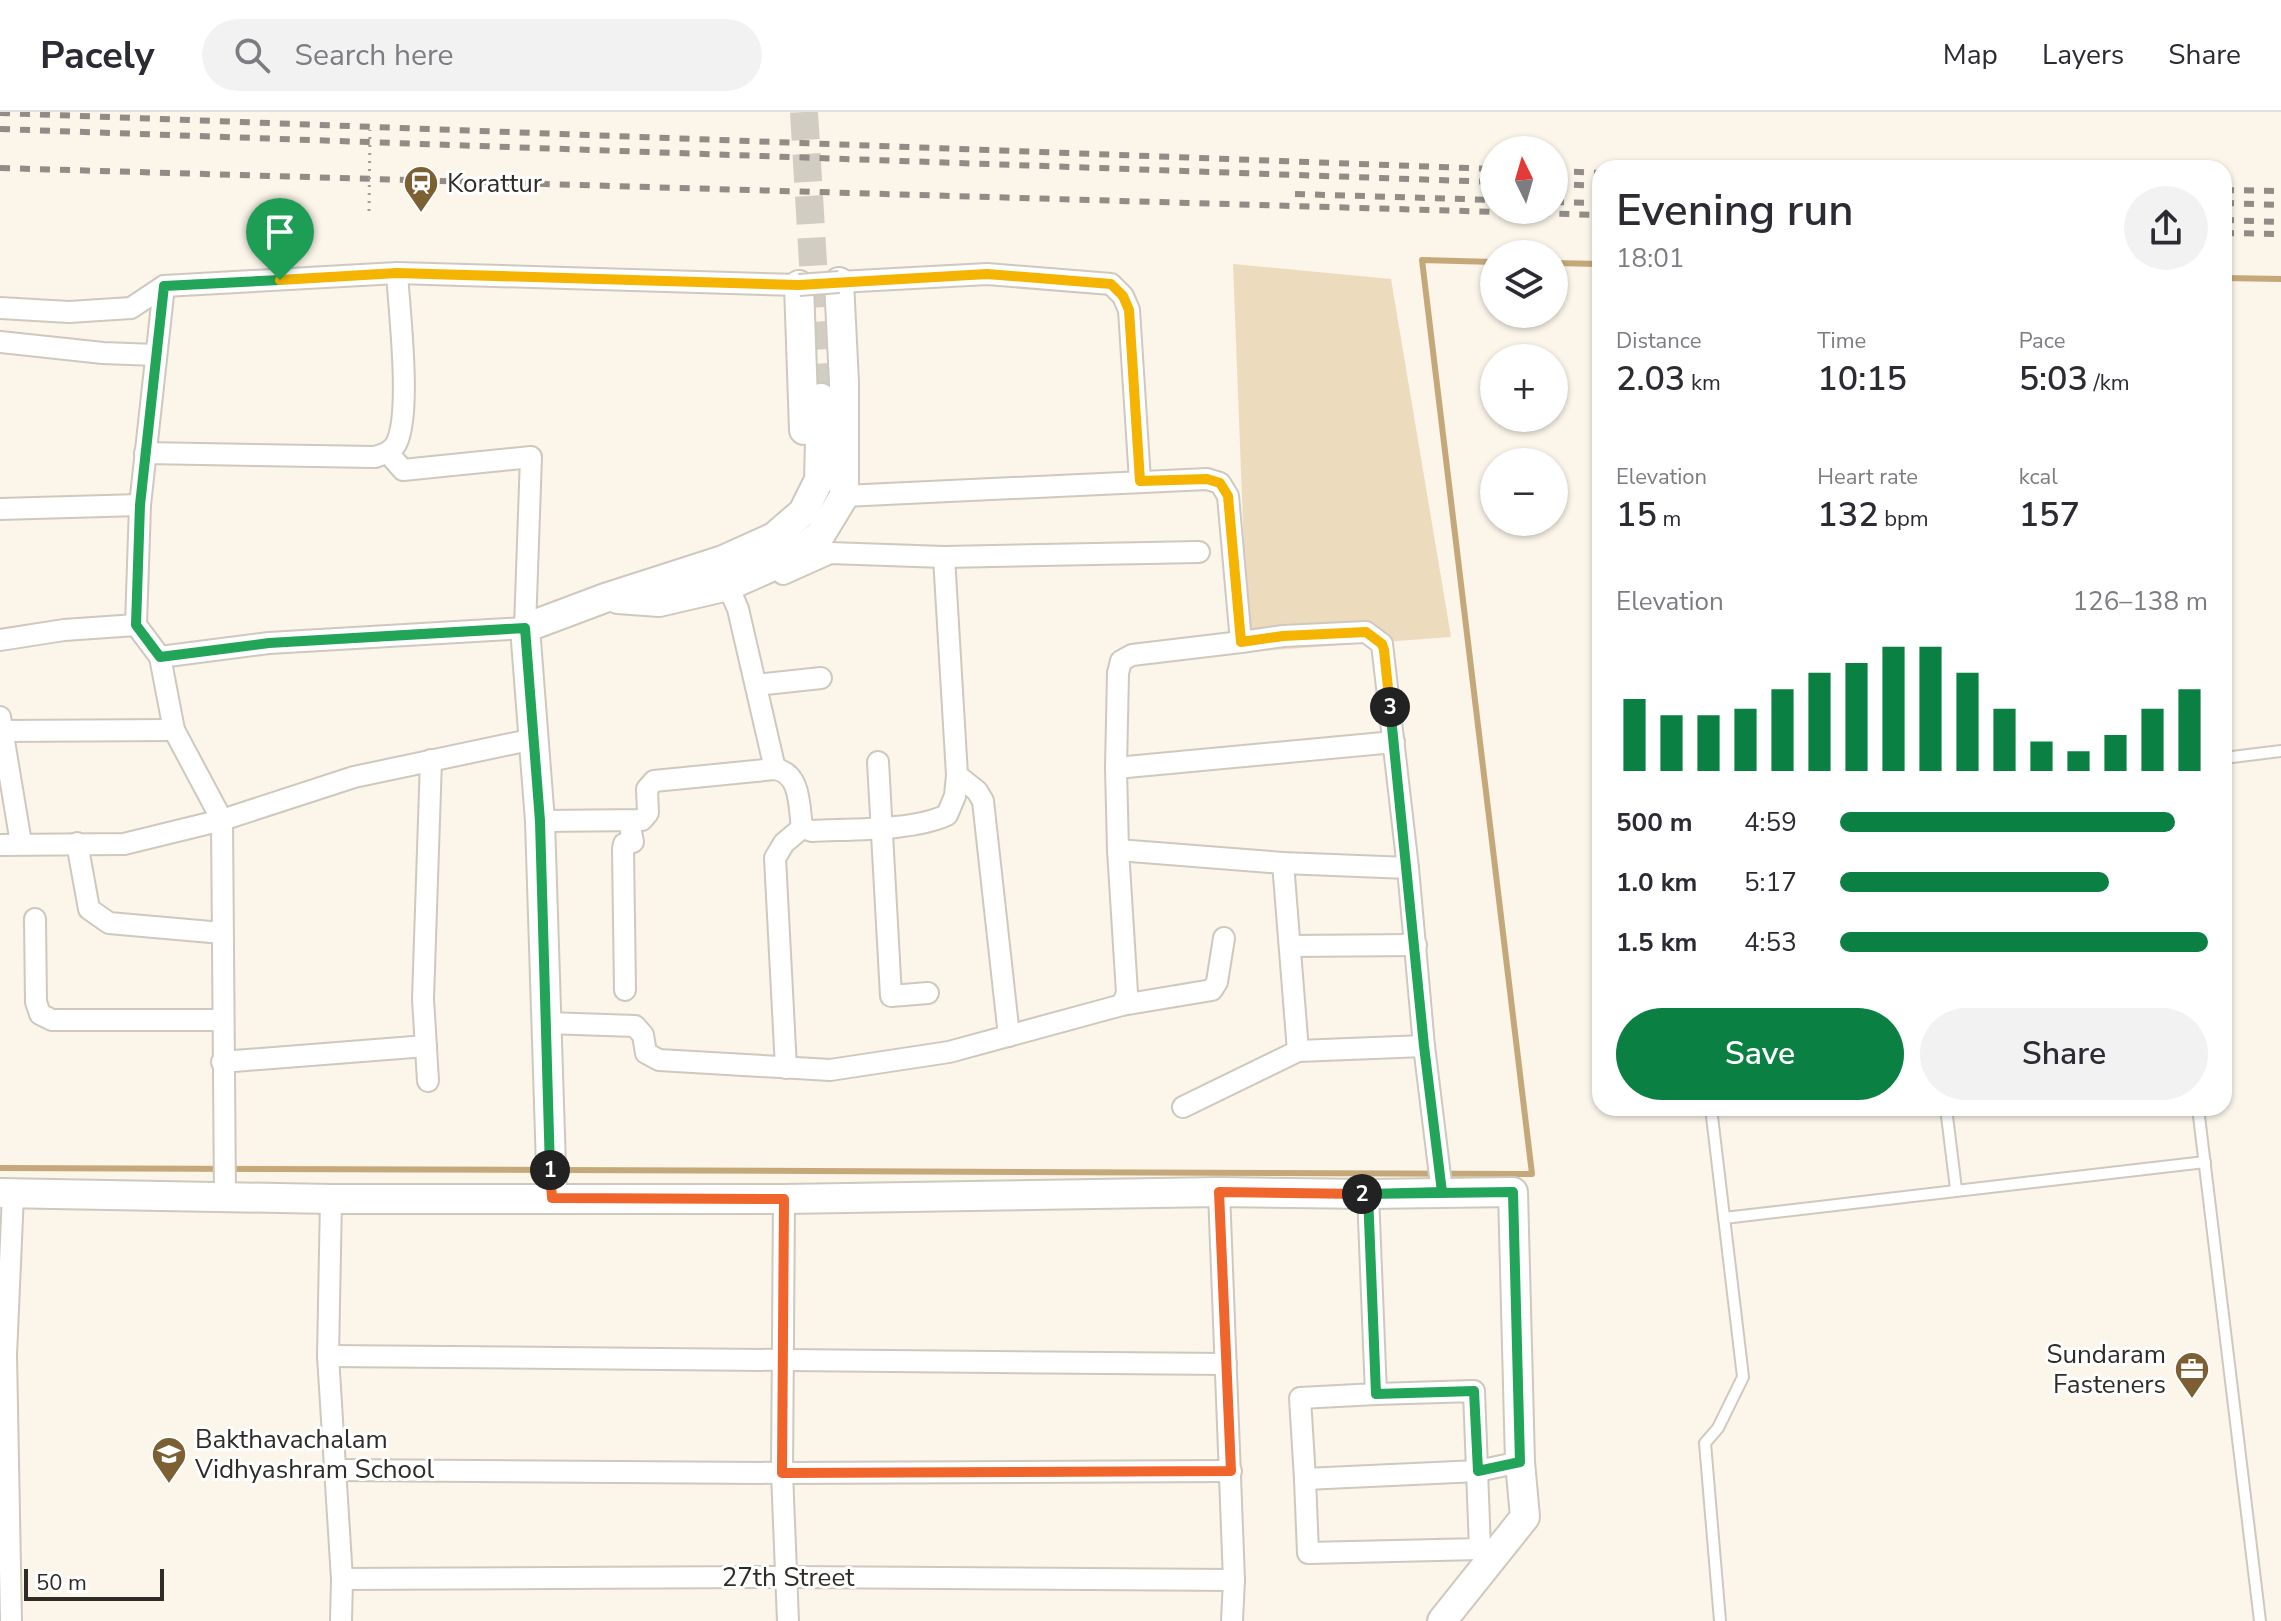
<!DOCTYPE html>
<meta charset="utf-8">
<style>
:root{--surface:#fff;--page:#f2f2f3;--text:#2b2b33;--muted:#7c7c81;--line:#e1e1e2;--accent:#0b8043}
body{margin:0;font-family:"Nunito Sans",sans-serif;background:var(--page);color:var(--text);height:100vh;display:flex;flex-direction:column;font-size:30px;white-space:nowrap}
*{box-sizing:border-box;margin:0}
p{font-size:26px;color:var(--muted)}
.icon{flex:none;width:44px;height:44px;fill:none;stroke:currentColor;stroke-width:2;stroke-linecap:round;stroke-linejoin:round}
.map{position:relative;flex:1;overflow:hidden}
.drawer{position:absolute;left:1592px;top:48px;width:640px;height:956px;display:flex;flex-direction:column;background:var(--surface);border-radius:24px;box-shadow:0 2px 6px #0004}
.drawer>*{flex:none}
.needle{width:52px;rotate:355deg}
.tools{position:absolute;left:1480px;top:24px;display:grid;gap:16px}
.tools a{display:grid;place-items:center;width:88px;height:88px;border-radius:50%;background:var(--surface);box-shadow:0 2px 6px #0004;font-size:40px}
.scale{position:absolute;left:24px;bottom:20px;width:140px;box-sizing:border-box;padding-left:8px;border:4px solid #2f2c28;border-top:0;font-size:22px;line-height:28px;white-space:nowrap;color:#2f2c28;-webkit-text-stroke:6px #fff;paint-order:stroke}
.pin{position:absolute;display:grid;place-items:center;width:68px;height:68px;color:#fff;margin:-82px -34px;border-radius:50% 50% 50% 0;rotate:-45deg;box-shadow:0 0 8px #0007}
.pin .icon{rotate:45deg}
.km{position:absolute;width:40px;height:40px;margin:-20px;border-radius:50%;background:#222;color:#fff;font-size:22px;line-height:40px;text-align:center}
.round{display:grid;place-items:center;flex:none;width:84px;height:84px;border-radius:42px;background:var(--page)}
.headline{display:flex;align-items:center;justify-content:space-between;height:136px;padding:0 24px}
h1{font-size:44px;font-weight:600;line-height:60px}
.metrics{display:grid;grid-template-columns:repeat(3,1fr);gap:12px;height:136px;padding:8px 24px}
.metrics div{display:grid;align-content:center}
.metrics b{font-size:34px;font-weight:600}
.metrics small{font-size:22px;font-weight:400}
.metrics p{font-size:22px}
.chart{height:224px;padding:16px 24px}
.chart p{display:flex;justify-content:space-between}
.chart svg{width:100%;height:144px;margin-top:8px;stroke:var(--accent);stroke-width:6}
.button{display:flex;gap:16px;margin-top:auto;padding:16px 24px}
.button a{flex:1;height:92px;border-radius:48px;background:var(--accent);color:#fff;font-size:32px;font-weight:600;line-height:92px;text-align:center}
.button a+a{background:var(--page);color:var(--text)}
ul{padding:0 24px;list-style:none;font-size:26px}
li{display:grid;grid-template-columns:128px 96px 1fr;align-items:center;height:60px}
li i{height:20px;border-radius:10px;background:var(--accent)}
header{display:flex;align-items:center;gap:48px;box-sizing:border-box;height:112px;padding:0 40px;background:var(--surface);border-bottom:2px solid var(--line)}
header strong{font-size:38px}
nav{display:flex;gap:44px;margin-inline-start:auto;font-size:28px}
.search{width:560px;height:72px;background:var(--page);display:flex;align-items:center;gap:20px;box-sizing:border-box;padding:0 28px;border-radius:44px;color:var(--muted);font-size:30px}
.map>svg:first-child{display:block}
.green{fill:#eddbbd}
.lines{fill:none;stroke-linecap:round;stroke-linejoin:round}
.stream{stroke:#c5a879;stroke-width:6}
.secondary-tunnel{stroke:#d2cdc3;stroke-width:28;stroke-dasharray:28 14;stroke-linecap:butt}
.lane-casing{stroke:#cec8be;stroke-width:14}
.street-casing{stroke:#cec8be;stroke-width:24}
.secondary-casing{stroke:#cec8be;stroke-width:32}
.lane{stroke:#fff;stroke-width:10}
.street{stroke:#fff;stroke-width:20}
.secondary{stroke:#fff;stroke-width:28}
.rail{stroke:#918d86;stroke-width:6;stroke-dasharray:10 10;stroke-linecap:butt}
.street-bridge-casing{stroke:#cec8be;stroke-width:24;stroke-linecap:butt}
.path-bridge{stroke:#a39e96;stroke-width:3;stroke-dasharray:2 6;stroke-linecap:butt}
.street-bridge{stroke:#fff;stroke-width:20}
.split-1-casing{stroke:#fff;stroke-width:16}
.split-2-casing{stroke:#fff;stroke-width:16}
.split-3-casing{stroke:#fff;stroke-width:16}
.split-4-casing{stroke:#fff;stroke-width:16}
.split-1{stroke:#22a559;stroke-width:10}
.split-2{stroke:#f0652b;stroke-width:10}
.split-3{stroke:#22a559;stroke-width:10}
.split-4{stroke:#f5b400;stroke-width:10}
.labels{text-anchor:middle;stroke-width:6;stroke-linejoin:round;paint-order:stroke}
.poi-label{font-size:26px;fill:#2f2c28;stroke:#fff;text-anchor:start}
.street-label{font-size:26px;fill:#2f2c28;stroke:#fff}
</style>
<header>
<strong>Pacely</strong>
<div class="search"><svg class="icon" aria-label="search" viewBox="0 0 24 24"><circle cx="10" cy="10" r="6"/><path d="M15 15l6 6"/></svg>Search here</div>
<nav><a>Map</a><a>Layers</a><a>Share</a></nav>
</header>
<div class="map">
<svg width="2281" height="1509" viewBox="0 0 2281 1509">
<rect width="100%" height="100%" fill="#fbf5ea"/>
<path class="green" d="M1233,152L1391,167L1451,525L1248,540Z"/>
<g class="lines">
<g class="stream">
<path d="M1554,151L1600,152"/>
<path d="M2224,166L2281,167"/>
<path d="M0,1056L545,1058"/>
<path d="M560,1058L1532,1062L1422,148L1494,150"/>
</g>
<path class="secondary-tunnel" d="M804,0L821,286"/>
<g class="lane-casing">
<g id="lane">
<path d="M2224,646L2281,639"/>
<path d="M1711,996L1743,1265L1718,1316L1705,1331L1720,1509"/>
<path d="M1946,996L1956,1077"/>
<path d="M2198,996L2260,1509"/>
<path d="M1724,1106L2205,1050"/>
</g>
</g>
<g class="street-casing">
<g id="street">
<path d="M839,170L987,162L1111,172L1123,184L1129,198L1140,369"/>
<path d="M164,174L140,393L136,513L160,545L174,618L222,708L225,1086"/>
<path d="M0,196L69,200L131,196L164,174L397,161L799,173"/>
<path d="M0,230L103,241L156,243"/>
<path d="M145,341L375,345C384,342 391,340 396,332C412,302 399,197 397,161"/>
<path d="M844,384L1207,367L1220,371L1228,384L1241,530L1283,524L1366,520L1382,532L1408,756L1424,934L1442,1080"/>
<path d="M0,397L140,393"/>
<path d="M944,445L957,663L977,679L983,689L1009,924"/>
<path d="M783,462L830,441L944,445L1199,440"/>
<path d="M728,474L738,497L775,657"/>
<path d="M0,528L64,518L136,513"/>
<path d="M1241,530L1132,543L1121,549L1118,561L1116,656L1394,630"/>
<path d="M160,545L269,531L525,516L531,345L403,358L388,341"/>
<path d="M756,573L821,566"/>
<path d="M0,605L21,731"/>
<path d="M0,619L174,618"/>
<path d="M878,650L891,884L928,881"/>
<path d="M1116,656L1118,738L1283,751L1408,756"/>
<path d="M540,709L642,708L648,701L647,677L654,669L775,657C801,661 799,694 802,716L812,719C850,717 913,719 947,703L955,684L957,663"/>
<path d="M77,731L89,797L109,811L222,821"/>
<path d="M0,733L124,732L222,708L354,665L534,627"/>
<path d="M1118,738L1127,881L1122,893"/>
<path d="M1283,751L1298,939"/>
<path d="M35,807L36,890L40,902L52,908H222"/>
<path d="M1291,834L1416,833"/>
<path d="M625,878L623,737L624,732L633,730L629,709"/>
<path d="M547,911L635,914L643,923L646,941L659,948L830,958L949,940L1122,893L1212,878L1217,870L1224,826"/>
<path d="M222,950L426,934"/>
<path d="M786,956L775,746L784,731L802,716"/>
<path d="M428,969L423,887L431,648"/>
<path d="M1183,995L1298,939L1424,934"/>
<path d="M1219,1080L1234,1468L1232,1509"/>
<path d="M1368,1082L1376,1282L1300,1286L1305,1367L1478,1359L1520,1350"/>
<path d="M331,1087L328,1244L342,1467L341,1509"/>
<path d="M784,1087L782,1361L788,1509"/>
<path d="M328,1244L1226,1252"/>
<path d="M336,1358L782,1361L1231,1359"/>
<path d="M1305,1367L1308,1441L1480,1437L1474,1279L1376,1282"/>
<path d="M342,1467L787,1465L1234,1468"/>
<path d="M11,1509L6,1243L13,1082"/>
</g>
</g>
<g class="secondary-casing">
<g id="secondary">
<path d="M799,173L804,318"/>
<path d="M618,487L659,490L728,474L789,447L821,422L844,384V270L839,170"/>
<path d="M0,1081L331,1087H784L1219,1080L1368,1082L1513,1080L1520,1350L1525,1405L1442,1509"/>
<path d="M552,1086L540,709L525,516L605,486L723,448L774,425L803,400L819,368L821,286"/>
</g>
</g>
<use href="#lane" class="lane"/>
<use href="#street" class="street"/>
<use href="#secondary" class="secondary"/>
<g class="rail">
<path d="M0,1L1494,57"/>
<path d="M0,17L1494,70"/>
<path d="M0,56L1600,103"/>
<path d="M1554,59L1600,61"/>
<path d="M1554,72L1600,74"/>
<path d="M2224,78L2281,79"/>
<path d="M1295,82L1494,88"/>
<path d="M1554,90L1600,91"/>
<path d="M2224,91L2281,93"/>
<path d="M2224,108L2281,110"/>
<path d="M2224,121L2281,122"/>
</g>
<g class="street-bridge-casing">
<path id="street-bridge" d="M799,173L839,170"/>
</g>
<path class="path-bridge" d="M369,99L370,18"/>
<use href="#street-bridge" class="street-bridge"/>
</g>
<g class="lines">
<g class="split-1-casing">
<path id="split-1" d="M280,168L164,174L140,393L136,513L160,545L269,531L525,516L540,709L550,1058"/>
</g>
<g class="split-2-casing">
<path id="split-2" d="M550,1058L552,1086L784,1087L782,1361L1231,1359L1219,1080L1362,1082"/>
</g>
<g class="split-3-casing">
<path id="split-3" d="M1362,1082L1513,1080L1520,1350L1478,1359L1474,1279L1376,1282L1368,1082L1442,1080L1424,934L1390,595"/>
</g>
<g class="split-4-casing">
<path id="split-4" d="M280,168L397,161L799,173L987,162L1111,172L1123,184L1129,198L1140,369L1207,367L1220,371L1228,384L1241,530L1283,524L1366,520L1382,532L1384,538L1390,595"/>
</g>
<use href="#split-1" class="split-1"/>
<use href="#split-2" class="split-2"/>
<use href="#split-3" class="split-3"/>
<use href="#split-4" class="split-4"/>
</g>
<defs>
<g id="station-pin" transform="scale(1.8)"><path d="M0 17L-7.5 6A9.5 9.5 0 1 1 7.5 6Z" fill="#7c6033" stroke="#fff"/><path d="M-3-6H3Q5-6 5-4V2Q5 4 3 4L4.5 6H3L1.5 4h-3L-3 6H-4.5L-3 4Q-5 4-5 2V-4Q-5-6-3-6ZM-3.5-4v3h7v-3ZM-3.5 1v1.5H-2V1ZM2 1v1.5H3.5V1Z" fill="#fff"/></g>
<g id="office-pin" transform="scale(1.8)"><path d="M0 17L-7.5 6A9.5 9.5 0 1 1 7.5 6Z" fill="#7c6033" stroke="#fff"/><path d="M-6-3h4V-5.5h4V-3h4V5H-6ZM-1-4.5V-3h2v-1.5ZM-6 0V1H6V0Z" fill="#fff"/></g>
<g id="school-pin" transform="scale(1.8)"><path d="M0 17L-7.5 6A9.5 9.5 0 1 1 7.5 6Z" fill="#7c6033" stroke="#fff"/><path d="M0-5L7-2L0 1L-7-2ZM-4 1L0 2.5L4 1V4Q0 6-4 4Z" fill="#fff"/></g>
</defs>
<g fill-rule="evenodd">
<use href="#station-pin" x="421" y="71"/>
<use href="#office-pin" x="2192" y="1257"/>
<use href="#school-pin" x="169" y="1342"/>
</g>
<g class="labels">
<g class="poi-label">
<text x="447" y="80">Korattur</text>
<text x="2166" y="1251" text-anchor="end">Sundaram<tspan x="2166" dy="30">Fasteners</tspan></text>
<text x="195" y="1336">Bakthavachalam<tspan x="195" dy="30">Vidhyashram School</tspan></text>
</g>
<g class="street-label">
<text x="788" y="1474">27th Street</text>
</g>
</g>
</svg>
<div class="tools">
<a><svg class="needle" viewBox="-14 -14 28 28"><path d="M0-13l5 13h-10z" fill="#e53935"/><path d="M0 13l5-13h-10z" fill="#7c7c81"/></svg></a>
<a><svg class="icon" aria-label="layers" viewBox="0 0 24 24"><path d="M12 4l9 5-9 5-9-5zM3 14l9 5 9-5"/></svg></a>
<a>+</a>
<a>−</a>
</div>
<div class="scale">50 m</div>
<div class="pin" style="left:280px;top:168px;background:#1e9e55"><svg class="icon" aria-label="arrive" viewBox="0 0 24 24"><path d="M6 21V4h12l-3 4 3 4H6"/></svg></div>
<b class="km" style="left:550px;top:1058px">1</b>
<b class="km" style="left:1362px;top:1082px">2</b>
<b class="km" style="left:1390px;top:595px">3</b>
<section class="drawer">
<div class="headline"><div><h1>Evening run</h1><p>18:01</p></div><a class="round"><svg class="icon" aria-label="share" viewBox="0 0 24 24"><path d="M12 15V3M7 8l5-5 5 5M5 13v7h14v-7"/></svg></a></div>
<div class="metrics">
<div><p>Distance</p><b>2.03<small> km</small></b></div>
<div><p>Time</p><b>10:15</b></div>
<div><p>Pace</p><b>5:03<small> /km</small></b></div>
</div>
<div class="metrics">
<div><p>Elevation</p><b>15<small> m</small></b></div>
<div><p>Heart rate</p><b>132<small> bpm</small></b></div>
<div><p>kcal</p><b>157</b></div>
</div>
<div class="chart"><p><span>Elevation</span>126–138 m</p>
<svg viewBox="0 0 160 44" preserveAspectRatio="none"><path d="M5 44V22M15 44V27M25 44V27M35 44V25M45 44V19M55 44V14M65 44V11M75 44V6M85 44V6M95 44V14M105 44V25M115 44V35M125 44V38M135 44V33M145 44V25M155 44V19"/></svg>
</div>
<ul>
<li><b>500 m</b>4:59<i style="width:91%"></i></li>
<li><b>1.0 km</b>5:17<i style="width:73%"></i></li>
<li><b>1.5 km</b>4:53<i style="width:100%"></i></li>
</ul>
<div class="button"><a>Save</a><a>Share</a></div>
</section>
</div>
